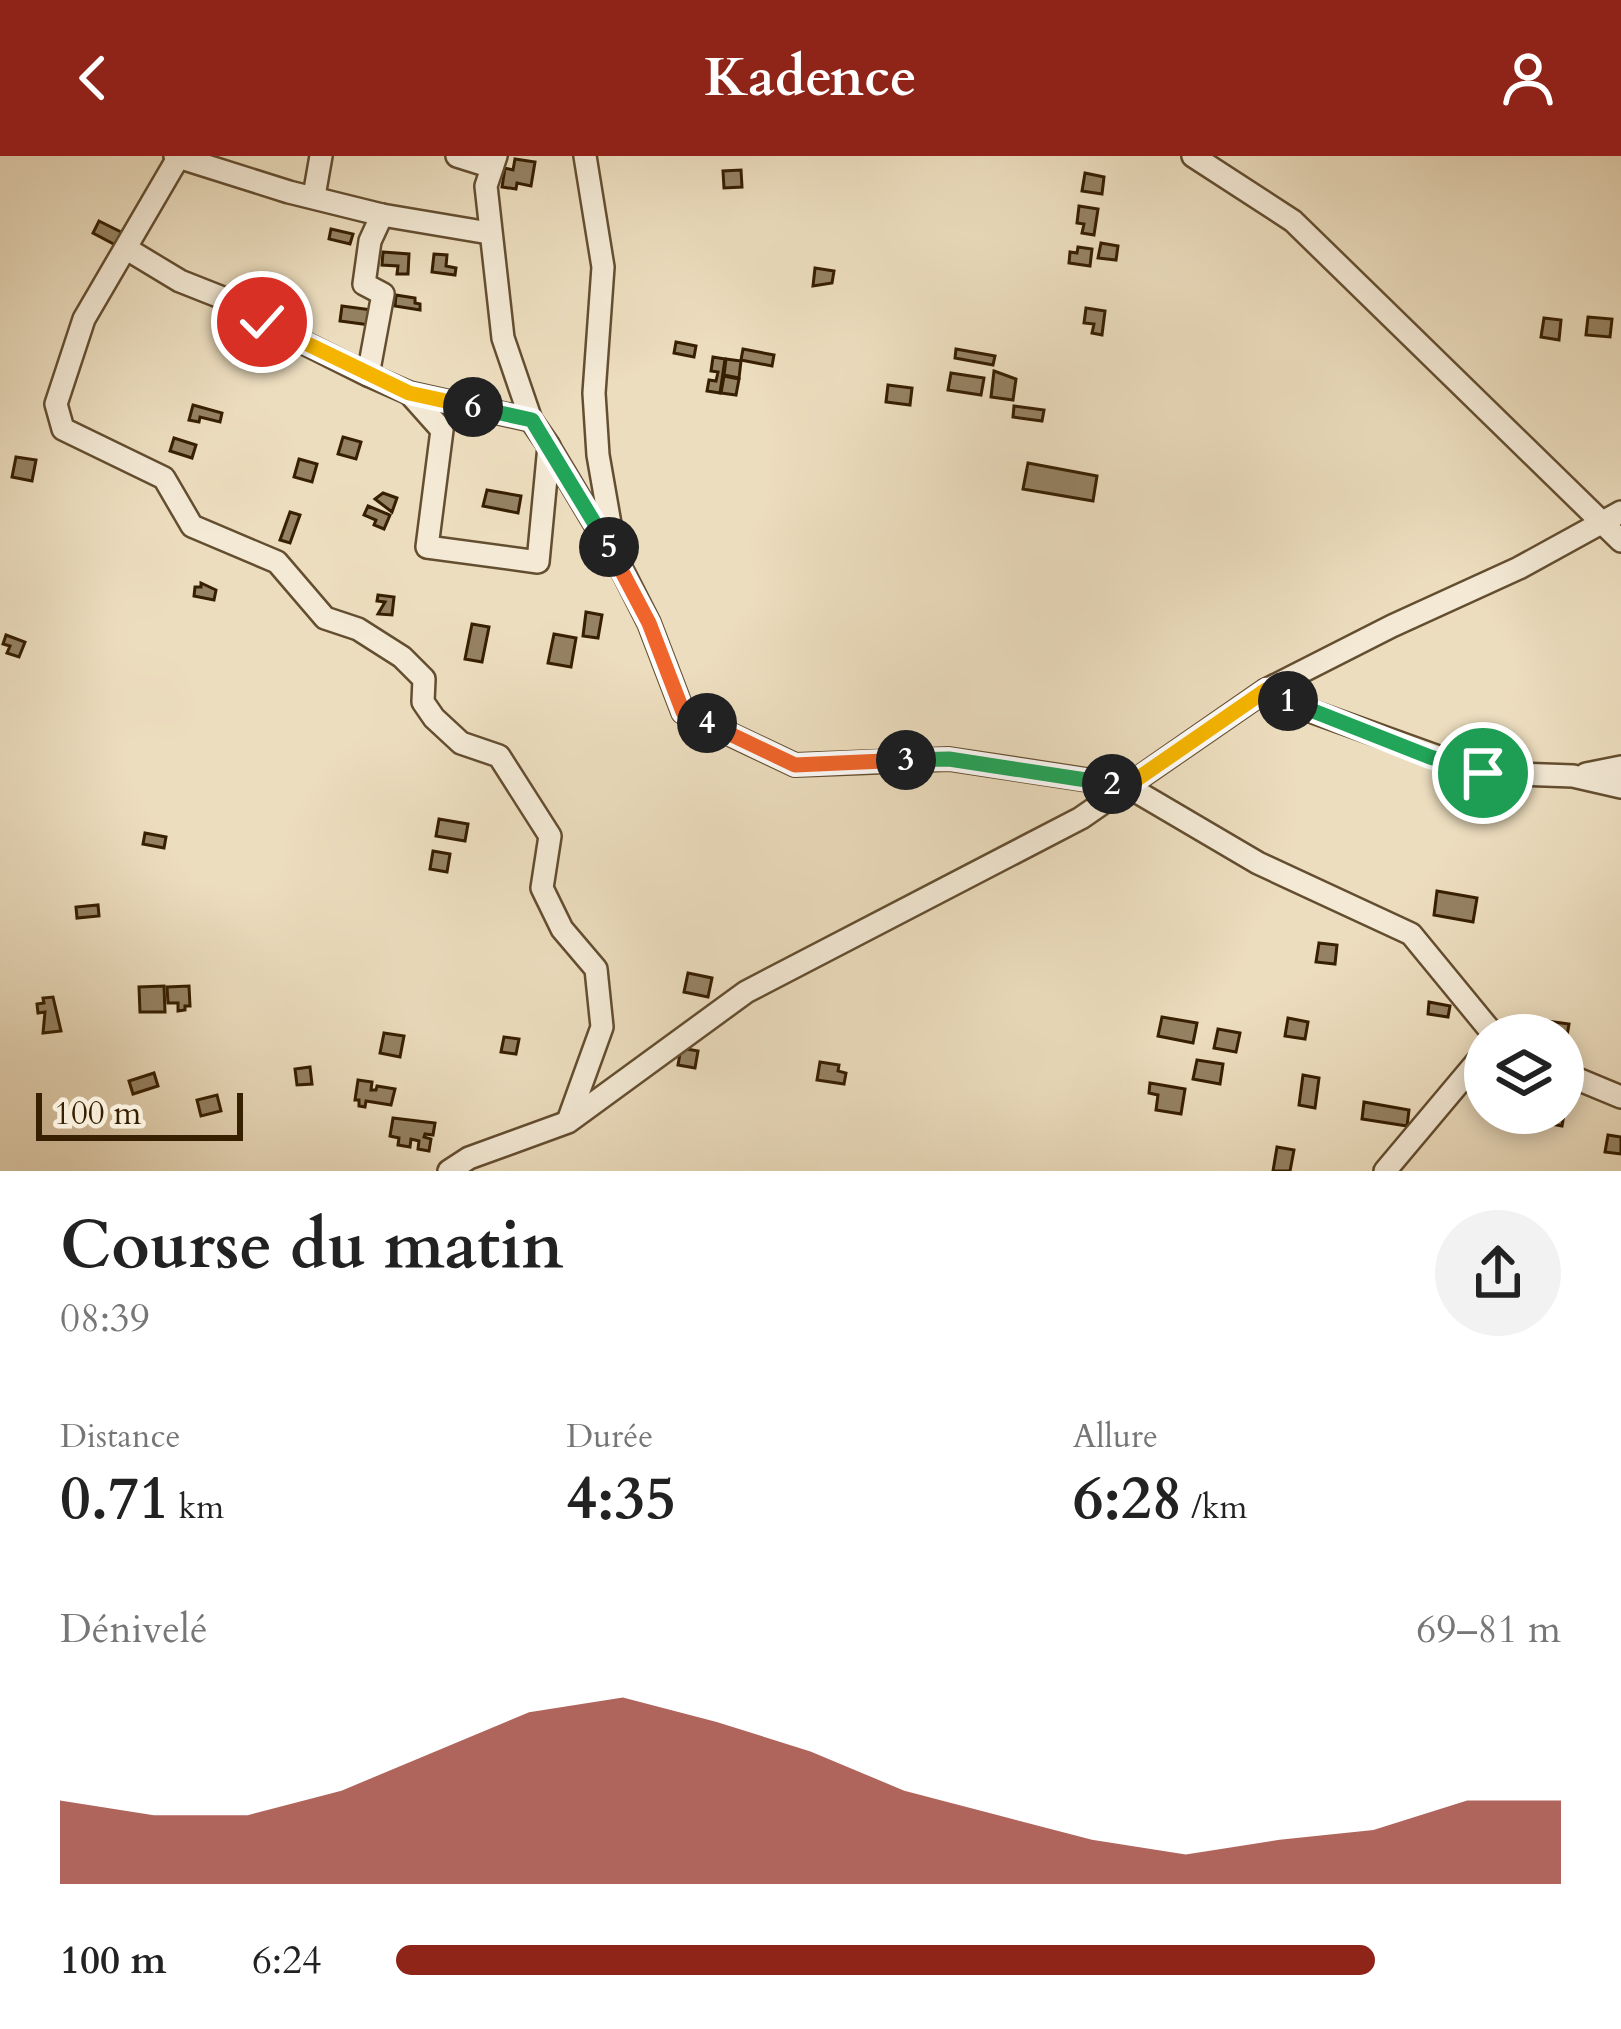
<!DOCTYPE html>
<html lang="fr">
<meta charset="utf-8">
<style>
:root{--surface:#fff;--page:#f2f2f2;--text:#222;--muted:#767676;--accent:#8f2418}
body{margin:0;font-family:Cardo,serif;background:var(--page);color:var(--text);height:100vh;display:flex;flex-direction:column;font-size:45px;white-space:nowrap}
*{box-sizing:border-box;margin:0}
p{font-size:39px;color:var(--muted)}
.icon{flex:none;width:66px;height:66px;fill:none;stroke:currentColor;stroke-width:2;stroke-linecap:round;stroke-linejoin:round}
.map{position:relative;height:1015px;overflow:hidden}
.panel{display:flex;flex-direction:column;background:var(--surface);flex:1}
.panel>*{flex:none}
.fabs{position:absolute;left:1464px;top:858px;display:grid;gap:24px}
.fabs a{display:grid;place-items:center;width:120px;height:120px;border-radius:50%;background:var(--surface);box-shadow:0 6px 18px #0003;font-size:60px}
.scale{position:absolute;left:36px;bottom:30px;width:207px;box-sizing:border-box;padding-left:12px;border:6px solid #371f01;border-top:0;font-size:33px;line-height:42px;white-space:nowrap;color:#371f01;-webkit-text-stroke:9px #f3e9d5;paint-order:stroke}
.pin{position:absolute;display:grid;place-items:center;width:102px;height:102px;color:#fff;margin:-51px;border:6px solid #fff;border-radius:50%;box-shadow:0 3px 12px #0007}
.km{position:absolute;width:60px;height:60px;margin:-30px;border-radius:50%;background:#222;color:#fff;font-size:33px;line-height:60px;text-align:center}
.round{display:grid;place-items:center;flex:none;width:126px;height:126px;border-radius:63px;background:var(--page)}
.overview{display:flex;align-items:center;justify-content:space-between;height:204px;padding:0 60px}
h1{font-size:66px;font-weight:600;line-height:90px}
.stats{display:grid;grid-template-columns:repeat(3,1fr);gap:18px;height:204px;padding:12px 60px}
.stats div{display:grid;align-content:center}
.stats b{font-size:60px;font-weight:600}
.stats small{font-size:33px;font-weight:400}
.stats p{font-size:33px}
.chart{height:336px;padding:24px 60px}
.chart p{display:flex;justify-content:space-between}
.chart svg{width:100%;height:216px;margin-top:12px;fill:var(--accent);opacity:.7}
ul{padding:0 60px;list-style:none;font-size:39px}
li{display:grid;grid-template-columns:192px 144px 1fr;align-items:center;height:90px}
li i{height:30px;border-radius:15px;background:var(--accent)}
header{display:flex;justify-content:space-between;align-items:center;height:156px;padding:0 60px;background:var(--accent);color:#fff;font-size:54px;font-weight:600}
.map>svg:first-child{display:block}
.building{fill:#958263;stroke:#371f01;stroke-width:3}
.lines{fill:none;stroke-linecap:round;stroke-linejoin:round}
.minor-casing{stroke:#644e30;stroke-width:26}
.minor{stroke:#f3e9d5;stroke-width:21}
.split-1-casing{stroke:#fff;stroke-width:24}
.split-2-casing{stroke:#fff;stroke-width:24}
.split-3-casing{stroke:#fff;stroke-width:24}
.split-4-casing{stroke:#fff;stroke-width:24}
.split-5-casing{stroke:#fff;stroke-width:24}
.split-6-casing{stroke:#fff;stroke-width:24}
.split-7-casing{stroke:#fff;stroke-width:24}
.split-1{stroke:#22a559;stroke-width:15}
.split-2{stroke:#f5b400;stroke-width:15}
.split-3{stroke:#22a559;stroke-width:15}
.split-4{stroke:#f0652b;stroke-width:15}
.split-5{stroke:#f0652b;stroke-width:15}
.split-6{stroke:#22a559;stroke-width:15}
.split-7{stroke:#f5b400;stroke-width:15}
</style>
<header><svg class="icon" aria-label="back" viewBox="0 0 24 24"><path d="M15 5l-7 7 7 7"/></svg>Kadence<svg class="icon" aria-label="person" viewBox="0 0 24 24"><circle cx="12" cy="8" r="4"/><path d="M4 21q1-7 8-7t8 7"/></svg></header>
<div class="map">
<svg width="1621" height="1015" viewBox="0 0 1621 1015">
<rect width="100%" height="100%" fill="#ecddbe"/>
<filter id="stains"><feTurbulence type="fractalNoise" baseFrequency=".00167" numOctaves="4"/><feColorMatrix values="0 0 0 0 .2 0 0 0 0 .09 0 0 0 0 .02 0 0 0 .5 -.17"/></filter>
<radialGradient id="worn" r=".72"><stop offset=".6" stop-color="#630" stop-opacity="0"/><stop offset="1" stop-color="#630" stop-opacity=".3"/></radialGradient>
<g class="building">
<path d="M515,3L535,6L531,30L517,27L516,33L502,31L505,12L513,14Z"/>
<path d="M741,14L742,31L724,32L723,15Z"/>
<path d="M1085,17L1104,21L1102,38L1082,35Z"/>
<path d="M1079,50L1098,53L1094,79L1082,77L1084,68L1077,67Z"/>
<path d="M99,65L129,80L123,93L93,77Z"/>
<path d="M331,73L353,78L350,88L329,83Z"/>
<path d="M1101,87L1118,90L1116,104L1098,102Z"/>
<path d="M1078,91L1092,93L1090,110L1069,107L1070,96L1077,97Z"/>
<path d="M383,96L409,98L408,118H397L398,110L382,109Z"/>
<path d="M434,98L447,99L446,110L456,112L455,119L432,116Z"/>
<path d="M815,112L834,115L832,127L813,130Z"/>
<path d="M396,139L415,142V147L420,148V154L395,150Z"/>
<path d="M342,150L372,154L370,169L340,165Z"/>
<path d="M1086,152L1105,155L1102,179L1092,177L1094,168L1084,167Z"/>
<path d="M1588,161L1612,163L1610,181L1586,179Z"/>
<path d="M1544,162L1561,164L1559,184L1541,181Z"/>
<path d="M676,186L696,190L694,201L674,197Z"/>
<path d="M743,193L774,199L772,210L741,204Z"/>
<path d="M956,193L995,200L993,209L955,202Z"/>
<path d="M713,201L725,203L720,237L707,235L709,224L716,225L718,216L711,215Z"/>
<path d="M726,203L741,205L739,222L724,219Z"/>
<path d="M994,215L1016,223L1013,244L991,241Z"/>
<path d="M951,217L984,222L981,239L948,234Z"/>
<path d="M724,220L739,223L736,239L721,237Z"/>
<path d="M888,229L912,232L910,249L886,246Z"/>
<path d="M193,249L222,257L220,266L200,261L199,266L189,264Z"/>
<path d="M1014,250L1044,254L1042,265L1013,261Z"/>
<path d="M343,281L361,286L356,303L338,298Z"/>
<path d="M174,282L196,289L192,302L170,295Z"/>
<path d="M16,301L36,304L32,325L12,321Z"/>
<path d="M299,303L317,308L312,326L294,321Z"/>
<path d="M1028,307L1097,320L1093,345L1023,333Z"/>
<path d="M487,334L521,340L518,357L483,350Z"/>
<path d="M383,337L397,342L392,356L375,343Z"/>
<path d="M368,350L390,359L384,373L374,369L376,364L364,359Z"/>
<path d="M290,356L300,359L290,387L280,384Z"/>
<path d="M201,427L216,434L214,444L194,440L195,431H201Z"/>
<path d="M378,439L394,441L392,459L378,458L385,446L377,445Z"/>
<path d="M586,456L602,459L598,482L583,480Z"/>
<path d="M472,468L489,471L482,506L465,503Z"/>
<path d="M554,478L576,482L571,511L548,507Z"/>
<path d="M6,479L25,486L19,501L7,497L10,490L3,488Z"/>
<path d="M439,663L468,668L465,685L436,680Z"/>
<path d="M145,677L166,681L164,692L143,688Z"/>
<path d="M433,695L450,698L447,716L430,713Z"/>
<path d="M1437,735L1477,742L1473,766L1434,759Z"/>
<path d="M98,749L99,760L77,762L76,751Z"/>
<path d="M1319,787L1337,789L1335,808L1316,806Z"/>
<path d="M688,817L712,822L708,841L684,836Z"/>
<path d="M164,830L165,856H140L139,831Z"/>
<path d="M189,830L190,850H185V854L178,855V847H168L167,831Z"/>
<path d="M53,841L61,875L43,877L45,856L38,857L37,848L44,847L43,842Z"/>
<path d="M1429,846L1450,850L1448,861L1428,858Z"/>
<path d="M1162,861L1197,867L1193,887L1158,880Z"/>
<path d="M1288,862L1308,866L1305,883L1285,880Z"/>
<path d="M1547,865L1569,868L1566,886L1563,879H1545Z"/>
<path d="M1218,873L1240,877L1236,896L1214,892Z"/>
<path d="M384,877L404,880L400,901L380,897Z"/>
<path d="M504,881L519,883L516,898L501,896Z"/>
<path d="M681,892L698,895L695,912L678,909Z"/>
<path d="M1197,904L1223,908L1220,928L1193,923Z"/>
<path d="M820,906L839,909L838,915L846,917L844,928L817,924Z"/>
<path d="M310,911L312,928L297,929L295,913Z"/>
<path d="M154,917L158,930L133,938L129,925Z"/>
<path d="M1303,919L1319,922L1315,952L1299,949Z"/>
<path d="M358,924L372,926L371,934H376L377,930L395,933L391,949L366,945L365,951L359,950V944H355Z"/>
<path d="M1150,927L1185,933L1181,958L1156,954L1158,939L1149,937Z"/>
<path d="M217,939L221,955L201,960L197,944Z"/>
<path d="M1364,946L1409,954L1407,970L1362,963Z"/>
<path d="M1563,947H1566L1562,970L1540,966L1541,957H1563Z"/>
<path d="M393,962L435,967L433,979L425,978L424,981L431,983L429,995L418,993L419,985L411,983L410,991L398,989L399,982L390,980Z"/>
<path d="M1608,979L1621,981V998L1605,996Z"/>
<path d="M1277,991L1294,994L1290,1015H1273Z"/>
</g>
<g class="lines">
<g class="minor-casing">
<g id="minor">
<path d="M175,0L289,36L382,59L489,77"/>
<path d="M457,0L492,11"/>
<path d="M585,0L603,111L594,237L598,299L616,402L649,467L683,556L795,609L949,603L1127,630L1258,707L1411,778L1494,879"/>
<path d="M1193,0L1293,65L1621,385"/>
<path d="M178,2L84,163L56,248L63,273L164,322L192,370L277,406L325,462L358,473L402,501L424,523L423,546L434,562L461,587L499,600L550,680L542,732L562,773L596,813L602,871L568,965"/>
<path d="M314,40L321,0"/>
<path d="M382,59L370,85L364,128L383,138L368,219L409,237L531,264"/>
<path d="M127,93L180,125L228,144L262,166L368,219"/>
<path d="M409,237L442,274L427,391L538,406L549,290L531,264L503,182L486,30L496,0"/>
<path d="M549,291L607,388"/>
<path d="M1266,534L1302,552L1483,617L1573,620L1621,631"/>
<path d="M1586,618L1621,611"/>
<path d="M1563,917L1621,941"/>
<path d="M449,1015L469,1002L568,966L746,836L1081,662L1266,534L1392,470L1519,412L1621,356"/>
<path d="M1385,1015L1485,896"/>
</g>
</g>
<use href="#minor" class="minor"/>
</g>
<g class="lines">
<g class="split-1-casing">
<path id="split-1" d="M1288,545L1430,601L1483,617"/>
</g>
<g class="split-2-casing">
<path id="split-2" d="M1112,628L1127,630L1266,534L1288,545"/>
</g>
<g class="split-3-casing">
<path id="split-3" d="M906,604L949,603L1112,628"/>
</g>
<g class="split-4-casing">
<path id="split-4" d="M707,567L795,609L906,604"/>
</g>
<g class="split-5-casing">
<path id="split-5" d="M609,391L649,467L683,556L707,567"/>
</g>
<g class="split-6-casing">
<path id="split-6" d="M473,251L532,264L609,391"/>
</g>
<g class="split-7-casing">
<path id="split-7" d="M262,166L409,237L473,251"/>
</g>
<use href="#split-1" class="split-1"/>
<use href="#split-2" class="split-2"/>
<use href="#split-3" class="split-3"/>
<use href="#split-4" class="split-4"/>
<use href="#split-5" class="split-5"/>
<use href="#split-6" class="split-6"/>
<use href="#split-7" class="split-7"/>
</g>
<rect width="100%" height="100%" filter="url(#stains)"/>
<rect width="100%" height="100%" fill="url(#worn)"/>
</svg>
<div class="fabs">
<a><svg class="icon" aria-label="layers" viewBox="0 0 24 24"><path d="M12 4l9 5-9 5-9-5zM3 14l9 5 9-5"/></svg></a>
</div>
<div class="scale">100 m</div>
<div class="pin" style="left:1483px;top:617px;background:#1e9e55"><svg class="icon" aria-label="arrive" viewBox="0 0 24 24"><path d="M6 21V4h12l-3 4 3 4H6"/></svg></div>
<div class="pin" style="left:262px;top:166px;background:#d93025"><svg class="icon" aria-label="check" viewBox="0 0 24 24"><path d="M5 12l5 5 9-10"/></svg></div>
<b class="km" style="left:1288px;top:545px">1</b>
<b class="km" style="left:1112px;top:628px">2</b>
<b class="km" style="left:906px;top:604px">3</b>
<b class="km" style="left:707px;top:567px">4</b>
<b class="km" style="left:609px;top:391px">5</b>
<b class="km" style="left:473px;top:251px">6</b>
</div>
<section class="panel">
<div class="overview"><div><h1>Course du matin</h1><p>08:39</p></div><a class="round"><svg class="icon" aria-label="share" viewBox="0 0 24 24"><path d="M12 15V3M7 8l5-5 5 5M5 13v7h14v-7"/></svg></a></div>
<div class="stats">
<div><p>Distance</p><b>0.71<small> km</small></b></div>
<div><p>Durée</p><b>4:35</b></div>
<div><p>Allure</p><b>6:28<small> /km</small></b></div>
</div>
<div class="chart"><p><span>Dénivelé</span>69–81 m</p>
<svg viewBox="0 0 160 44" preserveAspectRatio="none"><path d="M0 44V27L10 30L20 30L30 25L40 17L50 9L60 6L70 11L80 17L90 25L100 30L110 35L120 38L130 35L140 33L150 27L160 27V44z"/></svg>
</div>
<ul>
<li><b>100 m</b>6:24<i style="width:84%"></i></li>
</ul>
</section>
